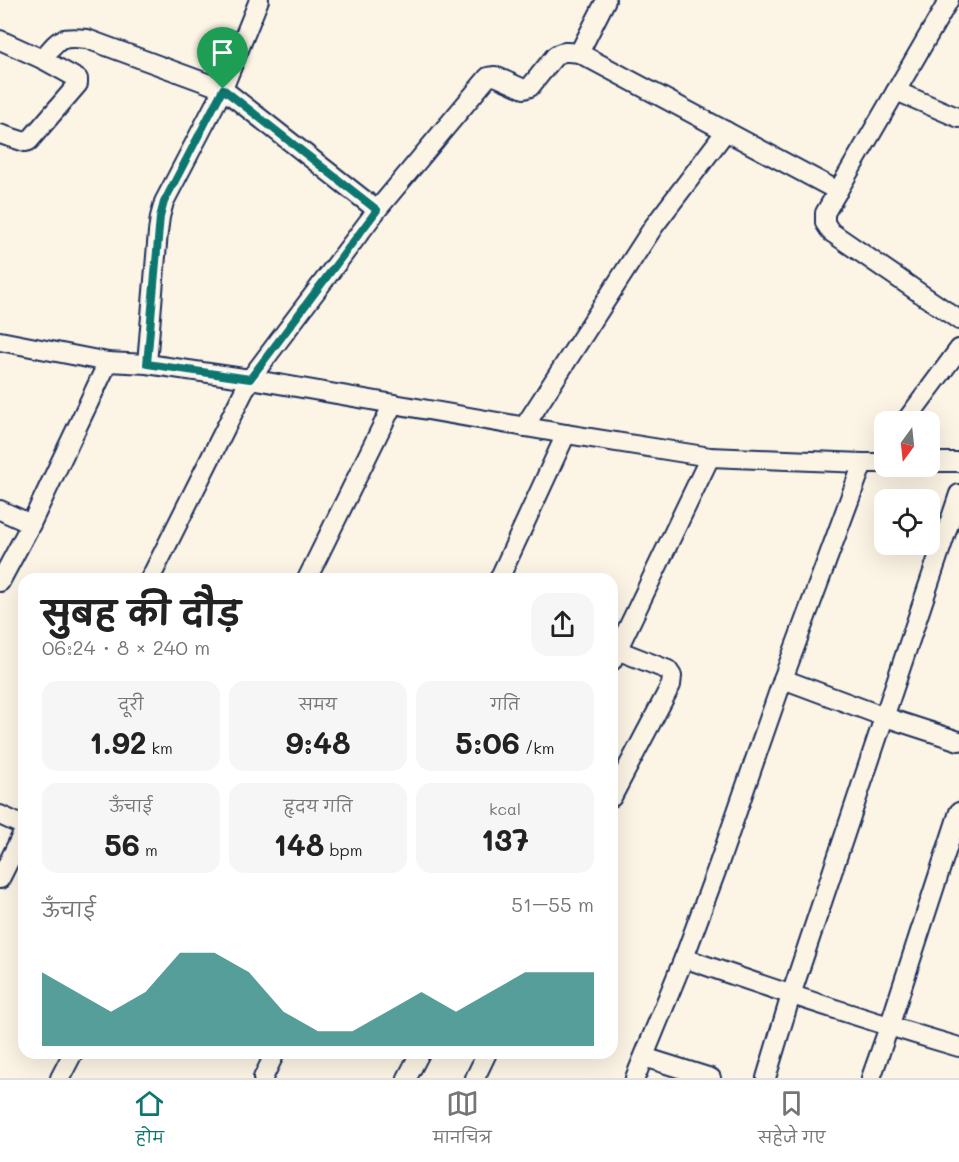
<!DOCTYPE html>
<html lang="hi">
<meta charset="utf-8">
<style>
:root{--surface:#fff;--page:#f6f6f6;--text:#222;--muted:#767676;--line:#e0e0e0;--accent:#0f766e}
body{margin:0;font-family:Mali,"Playpen Sans Deva",sans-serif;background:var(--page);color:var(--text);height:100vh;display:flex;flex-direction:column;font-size:22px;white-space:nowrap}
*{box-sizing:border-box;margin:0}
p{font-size:20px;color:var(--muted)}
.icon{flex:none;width:33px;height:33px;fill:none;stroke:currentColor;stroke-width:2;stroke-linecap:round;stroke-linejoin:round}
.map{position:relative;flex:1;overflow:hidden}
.details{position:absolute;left:18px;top:573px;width:600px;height:486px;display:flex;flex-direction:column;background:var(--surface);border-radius:18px;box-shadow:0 6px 24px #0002}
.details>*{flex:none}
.needle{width:39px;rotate:195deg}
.tools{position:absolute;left:874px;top:411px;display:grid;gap:12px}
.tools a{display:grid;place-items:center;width:66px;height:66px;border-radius:12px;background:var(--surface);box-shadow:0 6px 24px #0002;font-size:30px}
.pin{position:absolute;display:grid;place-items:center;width:51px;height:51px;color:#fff;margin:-62px -26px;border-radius:50% 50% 50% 0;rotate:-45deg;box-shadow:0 0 6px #0007}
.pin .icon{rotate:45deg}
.round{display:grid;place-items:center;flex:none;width:63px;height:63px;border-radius:18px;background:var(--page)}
.headline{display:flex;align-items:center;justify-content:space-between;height:102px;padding:0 24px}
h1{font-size:33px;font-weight:700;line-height:45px}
.figures{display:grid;grid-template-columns:repeat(3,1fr);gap:9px;height:102px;padding:6px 24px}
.figures div{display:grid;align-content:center;border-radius:15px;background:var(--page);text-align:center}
.figures b{font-size:30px;font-weight:700}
.figures small{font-size:16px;font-weight:400}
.figures p{font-size:16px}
.chart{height:168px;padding:12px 24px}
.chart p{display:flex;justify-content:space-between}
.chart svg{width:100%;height:108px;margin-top:6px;fill:var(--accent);opacity:.7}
.tabs{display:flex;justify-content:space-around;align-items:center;height:84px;border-top:2px solid var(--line);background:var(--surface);font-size:16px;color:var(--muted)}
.tabs a{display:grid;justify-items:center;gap:3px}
.tabs .current{color:var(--accent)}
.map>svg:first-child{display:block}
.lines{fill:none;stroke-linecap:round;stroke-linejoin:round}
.minor-casing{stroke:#1b2f5e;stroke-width:22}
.minor{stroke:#fcf5e5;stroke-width:18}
.route-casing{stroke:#fff;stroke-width:12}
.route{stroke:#0f766e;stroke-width:8}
</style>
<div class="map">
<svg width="959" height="1078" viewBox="0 0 959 1078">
<rect width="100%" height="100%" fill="#fcf5e5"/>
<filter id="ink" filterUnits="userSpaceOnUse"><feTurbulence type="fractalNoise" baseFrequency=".0167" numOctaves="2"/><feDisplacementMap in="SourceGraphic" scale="12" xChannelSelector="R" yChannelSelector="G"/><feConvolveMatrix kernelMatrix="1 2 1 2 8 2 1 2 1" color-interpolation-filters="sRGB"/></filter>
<g filter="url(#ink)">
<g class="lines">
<g class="minor-casing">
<g id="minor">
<path d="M606,0L579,53L838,191"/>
<path d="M949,0L825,213V223L831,232L959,320"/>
<path d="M0,40L42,59C60,39 58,36 87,39L223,89L377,210"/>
<path d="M896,91L959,118"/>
<path d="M0,134L25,142L29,141L78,84V79L42,59"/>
<path d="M0,341L108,362L147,364L250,379L566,434L710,457L863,463H885"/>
<path d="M147,364L158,232L160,217L164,202L223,89L259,0"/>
<path d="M905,422L959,349"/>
<path d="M524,427L654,226L726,131"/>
<path d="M930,462H959"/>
<path d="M0,510L31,524"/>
<path d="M150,579L250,379L377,210L488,77L495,76L524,89L530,87L555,56C563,50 570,52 579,53"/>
<path d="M307,579L393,404"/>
<path d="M499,579L566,434"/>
<path d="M0,582L31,524L108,362"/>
<path d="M612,648L668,670L672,676L671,685L612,797"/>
<path d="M612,661L710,457"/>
<path d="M783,679L885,717L959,741"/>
<path d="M0,815L24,826"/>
<path d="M0,879L24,831"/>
<path d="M684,958C775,990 866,1020 959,1047"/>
<path d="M644,1057L711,1078"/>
<path d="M60,1078L73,1053"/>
<path d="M263,1078L275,1053"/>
<path d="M407,1078L420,1053"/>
<path d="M475,1078L487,1053"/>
<path d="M635,1078L684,958L718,866L783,679L863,463"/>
<path d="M766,1078L791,995L959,494"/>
<path d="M871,1078L889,1027L959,812"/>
</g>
</g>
<use href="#minor" class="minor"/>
</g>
</g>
<g class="lines" filter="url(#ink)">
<g class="route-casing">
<path id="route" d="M223,89L377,210L250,379L147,364L160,217L164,202Z"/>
</g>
<use href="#route" class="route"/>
</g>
</svg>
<div class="tools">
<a><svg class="needle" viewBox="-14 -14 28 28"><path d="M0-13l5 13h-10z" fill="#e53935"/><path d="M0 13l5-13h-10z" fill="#767676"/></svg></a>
<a><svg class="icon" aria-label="locate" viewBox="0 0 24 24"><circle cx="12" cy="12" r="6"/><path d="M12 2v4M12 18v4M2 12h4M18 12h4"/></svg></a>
</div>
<div class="pin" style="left:223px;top:89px;background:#1e9e55"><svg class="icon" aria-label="arrive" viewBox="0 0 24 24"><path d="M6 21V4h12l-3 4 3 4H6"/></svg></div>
<section class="details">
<div class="headline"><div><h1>सुबह की दौड़</h1><p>06:24 · 8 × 240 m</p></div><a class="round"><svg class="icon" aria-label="share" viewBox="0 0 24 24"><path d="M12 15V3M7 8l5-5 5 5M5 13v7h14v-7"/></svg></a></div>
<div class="figures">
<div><p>दूरी</p><b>1.92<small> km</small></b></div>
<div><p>समय</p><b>9:48</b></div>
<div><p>गति</p><b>5:06<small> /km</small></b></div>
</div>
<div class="figures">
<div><p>ऊँचाई</p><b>56<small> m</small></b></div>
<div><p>हृदय गति</p><b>148<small> bpm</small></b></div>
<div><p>kcal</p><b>137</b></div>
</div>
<div class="chart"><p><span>ऊँचाई</span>51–55 m</p>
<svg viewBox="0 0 160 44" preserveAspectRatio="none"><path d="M0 44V14L10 22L20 30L30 22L40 6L50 6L60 14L70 30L80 38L90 38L100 30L110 22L120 30L130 22L140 14L150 14L160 14V44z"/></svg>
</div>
</section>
</div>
<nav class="tabs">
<a class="current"><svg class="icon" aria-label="home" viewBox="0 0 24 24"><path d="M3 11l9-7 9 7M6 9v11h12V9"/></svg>होम</a>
<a><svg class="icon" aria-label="map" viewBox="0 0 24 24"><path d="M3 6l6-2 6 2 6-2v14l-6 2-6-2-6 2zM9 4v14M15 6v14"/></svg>मानचित्र</a>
<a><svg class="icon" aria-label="saved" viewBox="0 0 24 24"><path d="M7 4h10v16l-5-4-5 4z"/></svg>सहेजे गए</a>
</nav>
